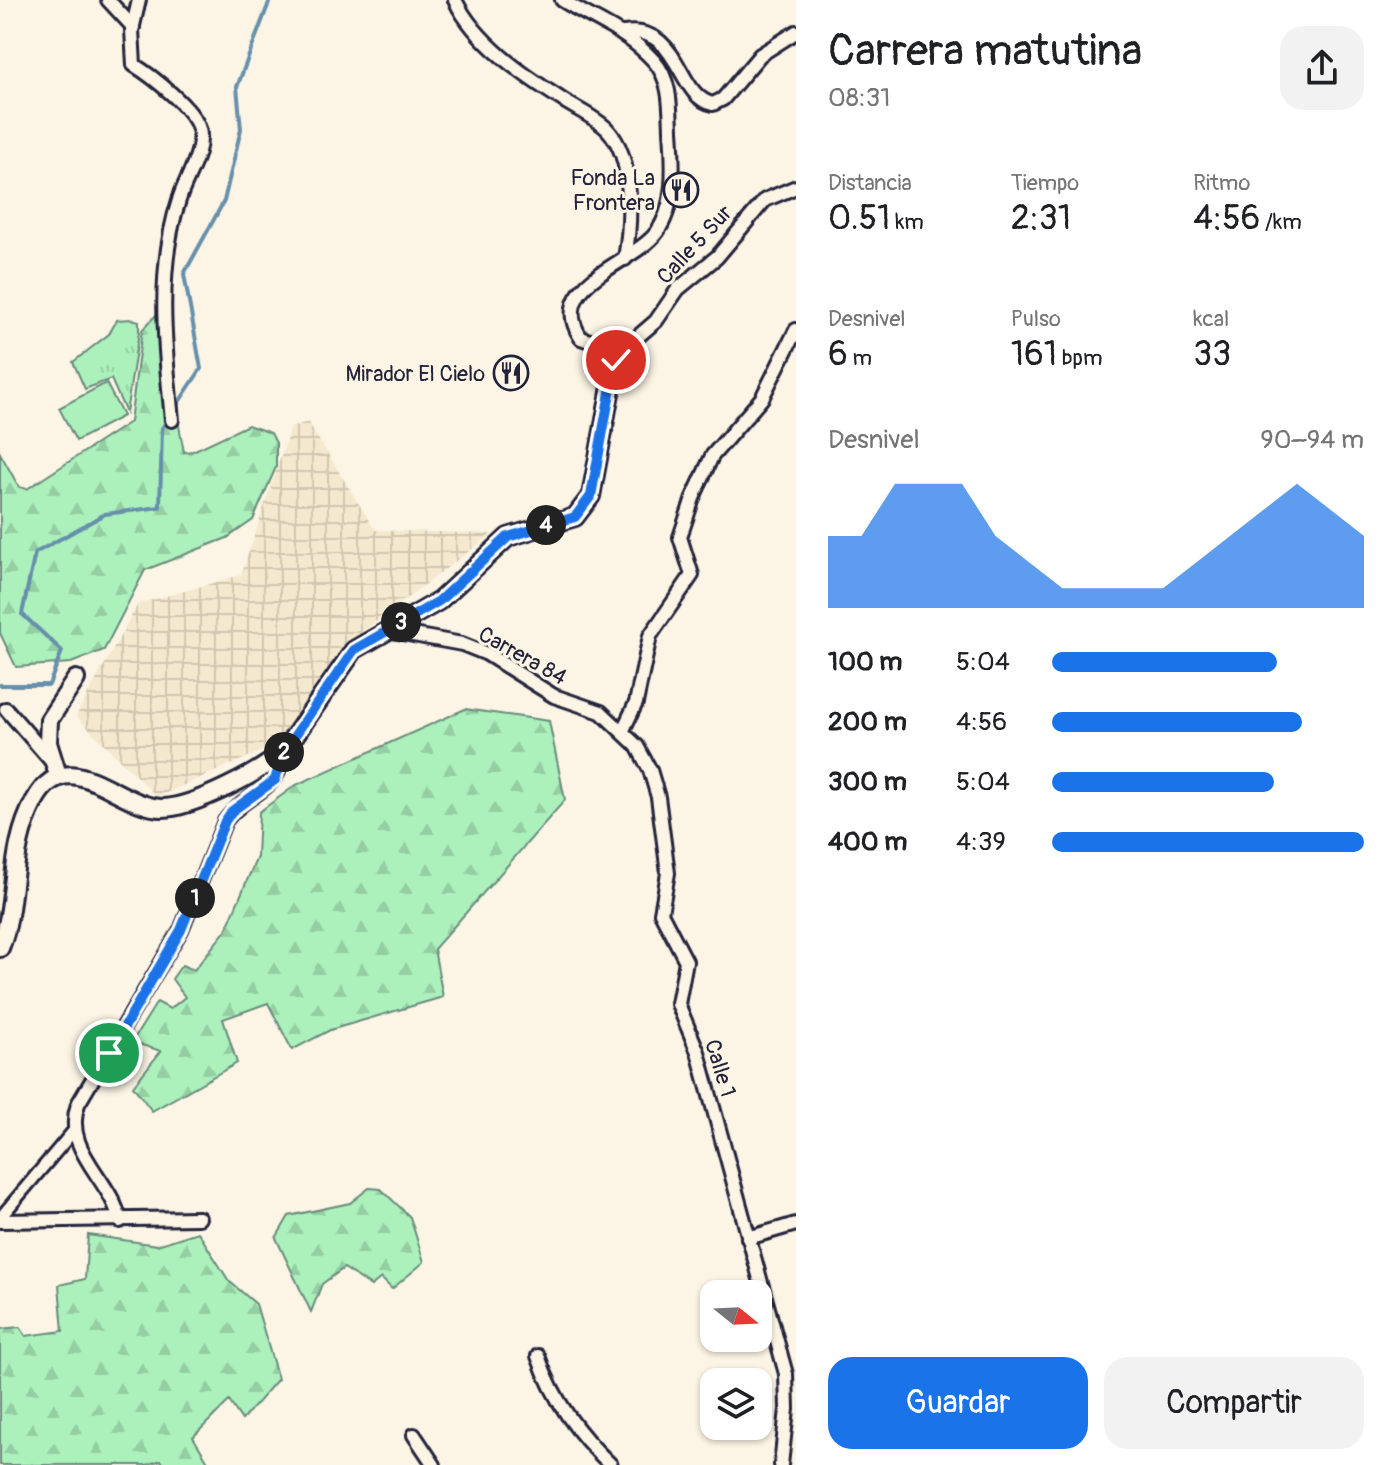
<!DOCTYPE html>
<html lang="es">
<meta charset="utf-8">
<style>
:root{--surface:#fff;--page:#f2f2f2;--text:#202124;--muted:#757577;--accent:#1a73e8}
body{margin:0;font-family:Pangolin,sans-serif;background:var(--page);color:var(--text);height:100vh;display:flex;flex-direction:column;font-size:30px;white-space:nowrap}
*{box-sizing:border-box;margin:0}
p{font-size:26px;color:var(--muted)}
.icon{flex:none;width:44px;height:44px;fill:none;stroke:currentColor;stroke-width:2;stroke-linecap:round;stroke-linejoin:round}
.map{position:relative;flex:1;overflow:hidden}
.details{display:flex;flex-direction:column;background:var(--surface);width:600px}
.details>*{flex:none}
.needle{width:52px;rotate:108deg}
.controls{position:absolute;left:700px;top:1280px;display:grid;gap:16px}
.controls a{display:grid;place-items:center;width:72px;height:72px;border-radius:16px;background:var(--surface);box-shadow:0 2px 6px #0004;font-size:40px}
.pin{position:absolute;display:grid;place-items:center;width:68px;height:68px;color:#fff;margin:-34px;border:4px solid #fff;border-radius:50%;box-shadow:0 2px 8px #0007}
.km{position:absolute;width:40px;height:40px;margin:-20px;border-radius:50%;background:#222;color:#fff;font-size:22px;line-height:40px;text-align:center}
.round{display:grid;place-items:center;flex:none;width:84px;height:84px;border-radius:24px;background:var(--page)}
.headline{display:flex;align-items:center;justify-content:space-between;height:136px;padding:0 32px}
h1{font-size:44px;font-weight:600;line-height:60px}
.metrics{display:grid;grid-template-columns:repeat(3,1fr);gap:12px;height:136px;padding:8px 32px}
.metrics div{display:grid;align-content:center}
.metrics b{font-size:34px;font-weight:600}
.metrics small{font-size:22px;font-weight:400}
.metrics p{font-size:22px}
.chart{height:224px;padding:16px 32px}
.chart p{display:flex;justify-content:space-between}
.chart svg{width:100%;height:144px;margin-top:8px;fill:var(--accent);opacity:.7}
.button{display:flex;gap:16px;margin-top:auto;padding:16px 32px}
.button a{flex:1;height:92px;border-radius:24px;background:var(--accent);color:#fff;font-size:32px;font-weight:600;line-height:92px;text-align:center}
.button a+a{background:var(--page);color:var(--text)}
ul{padding:0 32px;list-style:none;font-size:26px}
li{display:grid;grid-template-columns:128px 96px 1fr;align-items:center;height:60px}
li i{height:20px;border-radius:10px;background:var(--accent)}
main{display:flex;flex:1;min-height:0}
.map>svg:first-child{display:block}
.industrial{fill:url(#industrial-grid)}
.green{fill:#acf1bc;stroke:#678a7c;stroke-width:2}
.forest{fill:url(#forest-firs);stroke:#678a7c;stroke-width:2}
.park{fill:url(#park-tufts);stroke:#678a7c;stroke-width:2}
.lines{fill:none;stroke-linecap:round;stroke-linejoin:round}
.stream{stroke:#668fab;stroke-width:4}
.pedestrian-casing{stroke:#22223b;stroke-width:16}
.minor-casing{stroke:#22223b;stroke-width:18}
.tertiary-casing{stroke:#22223b;stroke-width:22}
.pedestrian{stroke:#fcf5e5;stroke-width:10}
.minor{stroke:#fcf5e5;stroke-width:12}
.tertiary{stroke:#fcf5e5;stroke-width:16}
.route-casing{stroke:#fff;stroke-width:16}
.route{stroke:#1a73e8;stroke-width:10}
.labels{text-anchor:middle;stroke-width:6;stroke-linejoin:round;paint-order:stroke}
.poi-label{font-size:22px;fill:#22223b;stroke:#fcf5e5;text-anchor:end}
.street-label{font-size:22px;fill:#22223b;stroke:#fcf5e5}
</style>
<main>
<div class="map">
<svg width="796" height="1465" viewBox="0 0 796 1465">
<defs>
<pattern id="industrial-grid" width="8" height="8" patternUnits="userSpaceOnUse" patternTransform="scale(2)"><rect width="8" height="8" fill="#f4e8ce"/><path d="M0 4h8M4 0v8" fill="none" stroke="#d1c7b2"/></pattern>
<pattern id="forest-firs" width="22" height="20" patternUnits="userSpaceOnUse" patternTransform="scale(2)"><rect width="22" height="20" fill="#acf1bc"/><path d="M5 1l3.5 6h-7zM16 11l3.5 6h-7z" fill="#94cea2"/></pattern>
<pattern id="park-tufts" width="24" height="20" patternUnits="userSpaceOnUse" patternTransform="scale(2)"><rect width="24" height="20" fill="#acf1bc"/><path d="M3 7l-1-3M5 7V3M7 7l1-3M15 17l-1-3M17 17v-4M19 17l1-3" fill="none" stroke="#94cea2"/></pattern>
</defs>
<rect width="100%" height="100%" fill="#fcf5e5"/>
<filter id="ink" filterUnits="userSpaceOnUse"><feTurbulence type="fractalNoise" baseFrequency=".0125" numOctaves="2"/><feDisplacementMap in="SourceGraphic" scale="16" xChannelSelector="R" yChannelSelector="G"/><feConvolveMatrix kernelMatrix="1 2 1 2 8 2 1 2 1" color-interpolation-filters="sRGB"/></filter>
<g filter="url(#ink)">
<path class="industrial" d="M308,422L375,530L492,534L358,635L276,745L157,797L76,716L138,604L241,575L291,427Z"/>
<path class="green" d="M106,383L123,416L76,441L59,408Z"/>
<g class="forest">
<path d="M157,314L162,317L164,348L184,452L193,451L248,425L271,433L276,443V467L253,520L227,538L145,570L104,650L71,663L16,667L0,633V453L19,487L27,489L130,422L142,330Z"/>
<path d="M465,709L549,721L565,800L434,949L443,997L330,1030L292,1050L268,1003L223,1019L237,1063L152,1111L133,1086L161,1051L132,1042L157,1002L170,1009L185,997L172,979L182,965L194,970L226,930L257,857L259,812L296,785Z"/>
<path d="M369,1188L381,1189L410,1217L424,1262L392,1289L381,1278L371,1286L344,1268L322,1284L311,1312L276,1238L289,1216L350,1203Z"/>
<path d="M198,1232L229,1281L256,1304L278,1379L242,1420L229,1401L193,1437L210,1465H164L161,1460L147,1465H0V1329L20,1327L26,1336L63,1331L59,1285L85,1279L88,1235L157,1245Z"/>
</g>
<path class="park" d="M132,319L139,321V332L126,413L111,379L85,389L73,362L109,334L117,320Z"/>
<g class="lines">
<g class="stream">
<path d="M175,408L201,369L184,274L224,201L241,129L237,87L270,0"/>
<path d="M0,685H49L62,651L22,614L35,553L105,514L160,507L162,428L168,419"/>
</g>
<g class="pedestrian-casing">
<path id="pedestrian" d="M0,1218L76,1128"/>
</g>
<g class="minor-casing">
<g id="minor">
<path d="M108,0L133,27"/>
<path d="M139,0L132,30L134,65C152,76 194,109 199,129C205,151 185,179 179,200C156,270 165,348 172,420"/>
<path d="M455,0C476,43 522,74 561,99C576,109 595,117 607,129C635,158 631,223 625,259"/>
<path d="M562,0C595,21 627,31 654,61C671,80 670,106 671,130C673,162 677,204 657,232C634,264 545,283 581,338L610,348L616,360"/>
<path d="M624,33C681,24 676,97 713,104L723,99L760,55L796,32"/>
<path d="M616,360L621,351L656,321L678,289L717,257L765,200L796,187"/>
<path d="M386,630L462,644L487,654L554,696L601,712L637,746L650,770L658,797L668,873L661,913L686,961L678,1004L698,1052L786,1374L787,1409L781,1465"/>
<path d="M6,709L54,764"/>
<path d="M623,730L636,703L650,636L692,575L680,537L693,498L712,456L762,398L796,330"/>
<path d="M0,1221L199,1218"/>
<path d="M120,1221C111,1178 62,1151 78,1104L181,930L225,821C247,791 278,794 284,751"/>
<path d="M748,1238L796,1224"/>
<path d="M538,1356C554,1401 577,1433 611,1465"/>
<path d="M414,1435L434,1465"/>
</g>
</g>
<g class="tertiary-casing">
<g id="tertiary">
<path d="M58,775L48,743L49,720L76,679"/>
<path d="M0,948C19,900 7,852 35,800C68,740 118,808 163,808C194,807 262,772 284,751L354,650L439,601L508,537L575,517L591,496L616,360"/>
</g>
</g>
<use href="#pedestrian" class="pedestrian"/>
<use href="#minor" class="minor"/>
<use href="#tertiary" class="tertiary"/>
</g>
</g>
<g class="lines" filter="url(#ink)">
<g class="route-casing">
<path id="route" d="M109,1053L181,930L225,821L232,811L275,780L284,751L354,650L439,601L508,537L575,517L591,496L616,360"/>
</g>
<use href="#route" class="route"/>
</g>
<defs>
<g id="restaurant-ring" transform="scale(1.8)"><circle r="9.5" fill="#fcf5e5" stroke="#22223b" stroke-width="1.5"/><path d="M-5-6h1v4h1v-4h1v4h1v-4h1v5L-1.5 .5V6h-2V.5L-5-1ZM5-6V6H3V1.5H1.5Q1.5-4 5-6Z" fill="#22223b"/></g>
</defs>
<g fill-rule="evenodd">
<use href="#restaurant-ring" x="681" y="190"/>
<use href="#restaurant-ring" x="511" y="373"/>
</g>
<g class="labels">
<g class="poi-label">
<text x="655" y="185">Fonda La<tspan x="655" dy="25">Frontera</tspan></text>
<text x="485" y="381">Mirador El Cielo</text>
</g>
<g class="street-label">
<text transform="translate(694 244) rotate(-47)" y="8">Calle 5 Sur</text>
<text transform="translate(523 655) rotate(29)" y="8">Carrera 84</text>
<text transform="translate(721 1068) rotate(73)" y="8">Calle 1</text>
</g>
</g>
</svg>
<div class="controls">
<a><svg class="needle" viewBox="-14 -14 28 28"><path d="M0-13l5 13h-10z" fill="#e53935"/><path d="M0 13l5-13h-10z" fill="#757577"/></svg></a>
<a><svg class="icon" aria-label="layers" viewBox="0 0 24 24"><path d="M12 4l9 5-9 5-9-5zM3 14l9 5 9-5"/></svg></a>
</div>
<div class="pin" style="left:109px;top:1053px;background:#1e9e55"><svg class="icon" aria-label="arrive" viewBox="0 0 24 24"><path d="M6 21V4h12l-3 4 3 4H6"/></svg></div>
<div class="pin" style="left:616px;top:360px;background:#d93025"><svg class="icon" aria-label="check" viewBox="0 0 24 24"><path d="M5 12l5 5 9-10"/></svg></div>
<b class="km" style="left:195px;top:898px">1</b>
<b class="km" style="left:284px;top:752px">2</b>
<b class="km" style="left:401px;top:622px">3</b>
<b class="km" style="left:546px;top:525px">4</b>
</div>
<section class="details">
<div class="headline"><div><h1>Carrera matutina</h1><p>08:31</p></div><a class="round"><svg class="icon" aria-label="share" viewBox="0 0 24 24"><path d="M12 15V3M7 8l5-5 5 5M5 13v7h14v-7"/></svg></a></div>
<div class="metrics">
<div><p>Distancia</p><b>0.51<small> km</small></b></div>
<div><p>Tiempo</p><b>2:31</b></div>
<div><p>Ritmo</p><b>4:56<small> /km</small></b></div>
</div>
<div class="metrics">
<div><p>Desnivel</p><b>6<small> m</small></b></div>
<div><p>Pulso</p><b>161<small> bpm</small></b></div>
<div><p>kcal</p><b>33</b></div>
</div>
<div class="chart"><p><span>Desnivel</span>90–94 m</p>
<svg viewBox="0 0 160 44" preserveAspectRatio="none"><path d="M0 44V22L10 22L20 6L30 6L40 6L50 22L60 30L70 38L80 38L90 38L100 38L110 30L120 22L130 14L140 6L150 14L160 22V44z"/></svg>
</div>
<ul>
<li><b>100 m</b>5:04<i style="width:72%"></i></li>
<li><b>200 m</b>4:56<i style="width:80%"></i></li>
<li><b>300 m</b>5:04<i style="width:71%"></i></li>
<li><b>400 m</b>4:39<i style="width:100%"></i></li>
</ul>
<div class="button"><a>Guardar</a><a>Compartir</a></div>
</section>
</main>
